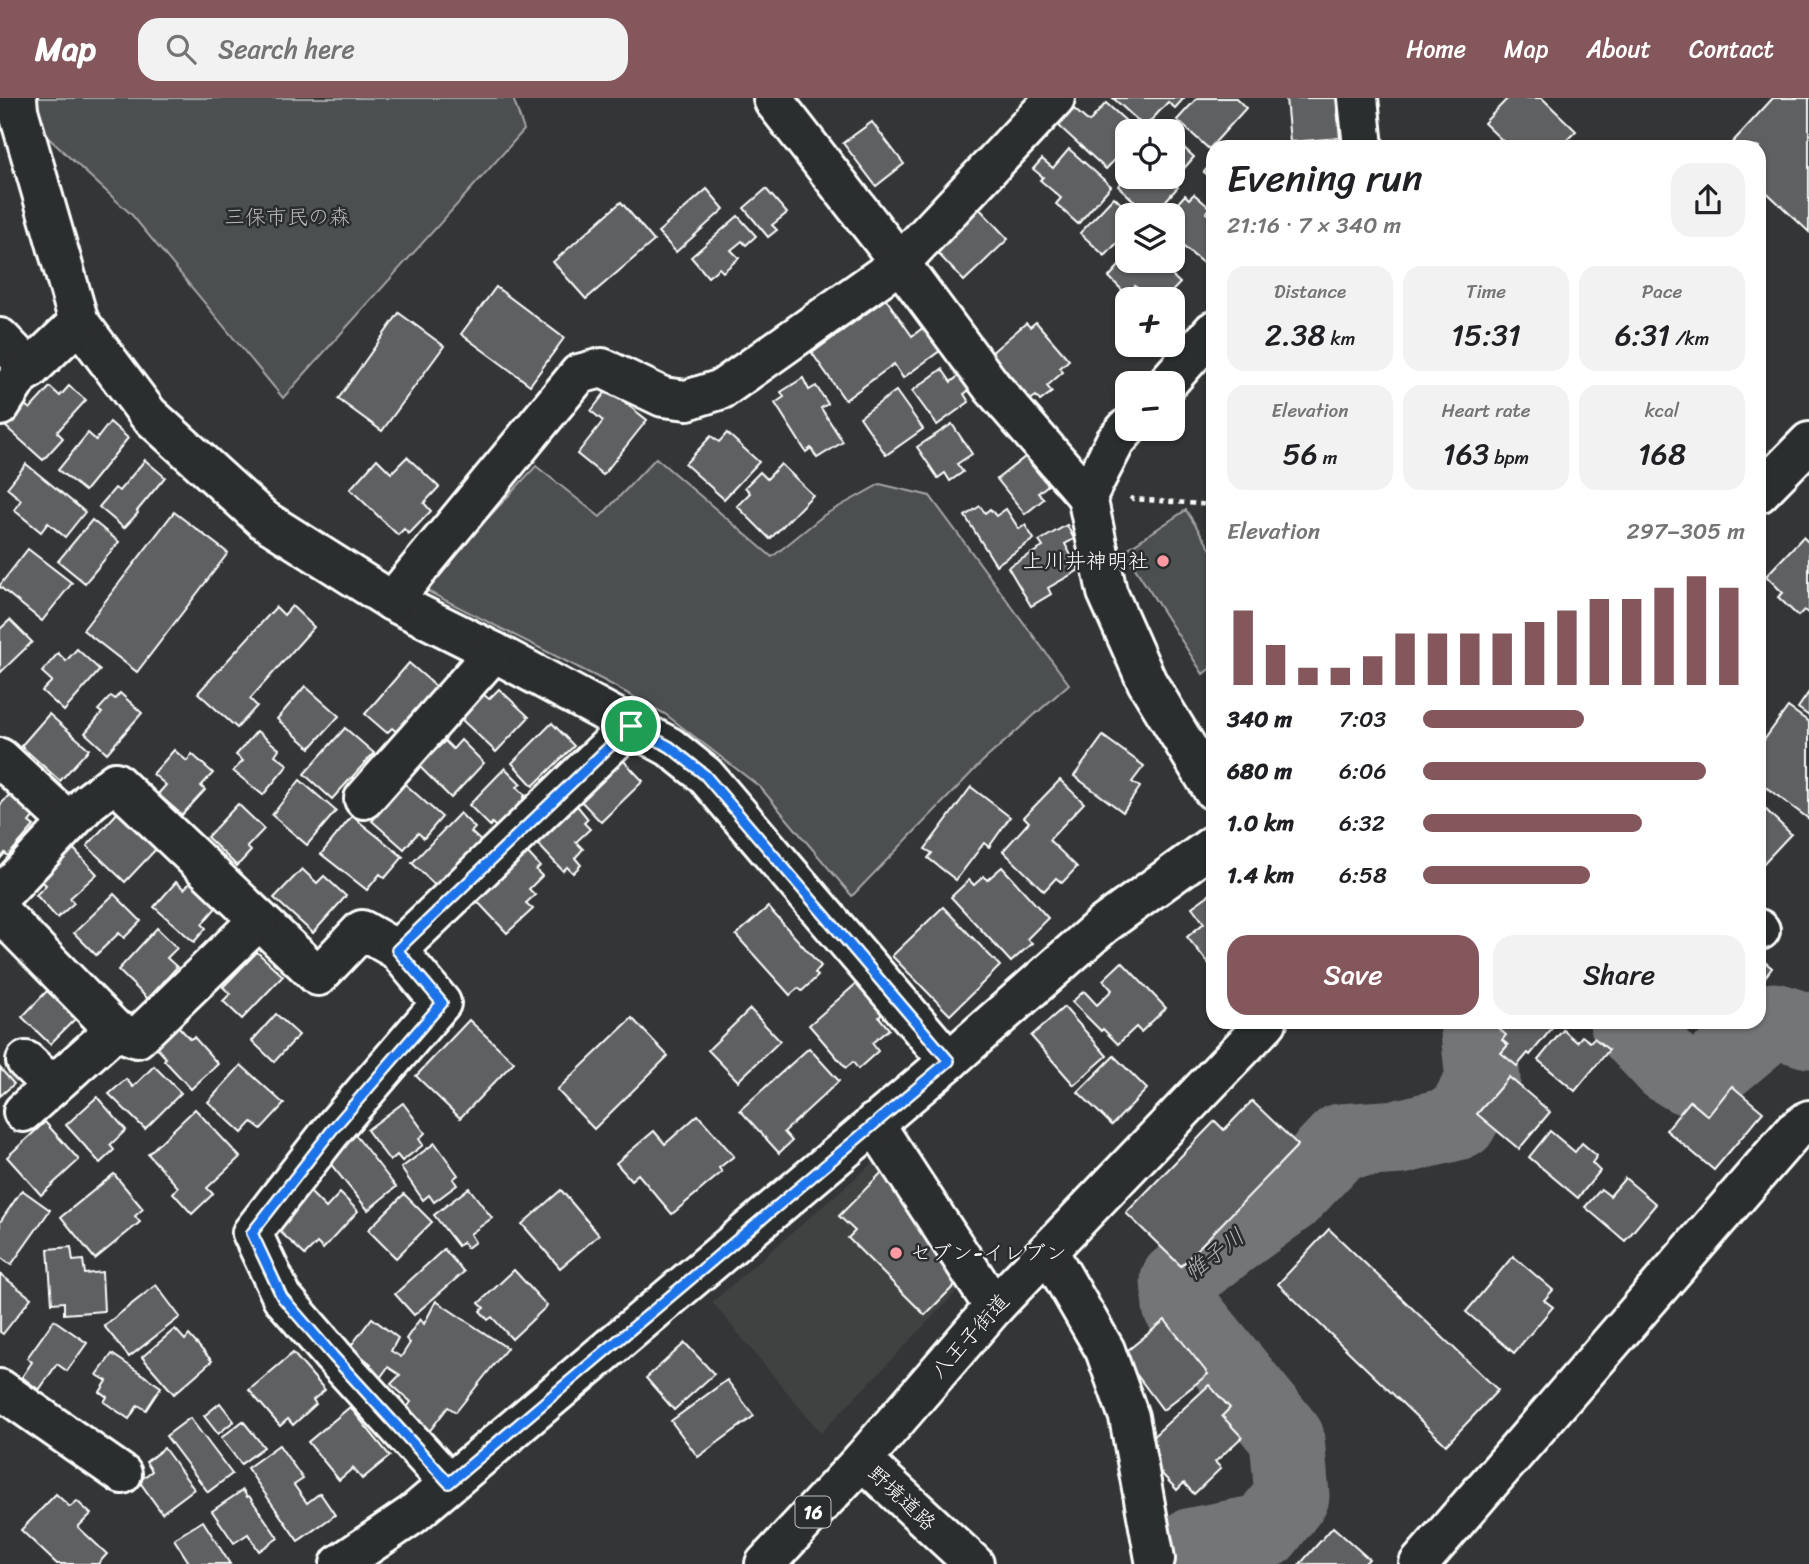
<!DOCTYPE html>
<meta charset="utf-8">
<style>
:root{--surface:#fff;--page:#f2f2f2;--text:#202124;--muted:#757577;--accent:#84575d}
body{margin:0;font-family:Sriracha,"Klee One",sans-serif;background:var(--page);color:var(--text);height:100vh;display:flex;flex-direction:column;font-size:26px;white-space:nowrap}
*{box-sizing:border-box;margin:0}
p{font-size:23px;color:var(--muted)}
.icon{flex:none;width:38px;height:38px;fill:none;stroke:currentColor;stroke-width:2;stroke-linecap:round;stroke-linejoin:round}
.map{position:relative;flex:1;overflow:hidden}
.drawer{position:absolute;left:1206px;top:42px;width:560px;height:889px;display:flex;flex-direction:column;background:var(--surface);border-radius:21px;box-shadow:0 2px 5px #0004}
.drawer>*{flex:none}
.fabs{position:absolute;left:1115px;top:21px;display:grid;gap:14px}
.fabs a{display:grid;place-items:center;width:70px;height:70px;border-radius:14px;background:var(--surface);box-shadow:0 2px 5px #0004;font-size:35px}
.pin{position:absolute;display:grid;place-items:center;width:60px;height:60px;color:#fff;margin:-30px;border:4px solid #fff;border-radius:50%;box-shadow:0 2px 7px #0007}
.round{display:grid;place-items:center;flex:none;width:74px;height:74px;border-radius:21px;background:var(--page)}
.overview{display:flex;align-items:center;justify-content:space-between;height:119px;padding:0 21px}
h1{font-size:38px;font-weight:600;line-height:52px}
.stats{display:grid;grid-template-columns:repeat(3,1fr);gap:10px;height:119px;padding:7px 21px}
.stats div{display:grid;align-content:center;border-radius:18px;background:var(--page);text-align:center}
.stats b{font-size:30px;font-weight:600}
.stats small{font-size:19px;font-weight:400}
.stats p{font-size:19px}
.chart{height:196px;padding:14px 21px}
.chart p{display:flex;justify-content:space-between}
.chart svg{width:100%;height:126px;margin-top:7px;stroke:var(--accent);stroke-width:6}
.primary-button{display:flex;gap:14px;margin-top:auto;padding:14px 21px}
.primary-button a{flex:1;height:80px;border-radius:21px;background:var(--accent);color:#fff;font-size:28px;font-weight:600;line-height:80px;text-align:center}
.primary-button a+a{background:var(--page);color:var(--text)}
ul{padding:0 21px;list-style:none;font-size:23px}
li{display:grid;grid-template-columns:112px 84px 1fr;align-items:center;height:52px}
li i{height:18px;border-radius:9px;background:var(--accent)}
header{display:flex;align-items:center;gap:42px;box-sizing:border-box;height:98px;padding:0 35px;background:var(--accent);color:#fff}
header strong{font-size:33px}
nav{display:flex;gap:38px;margin-inline-start:auto;font-size:24px}
.search{width:490px;height:63px;background:var(--page);display:flex;align-items:center;gap:18px;box-sizing:border-box;padding:0 24px;border-radius:21px;color:var(--muted);font-size:26px}
.map>svg:first-child{display:block}
.built{fill:#404243}
.green{fill:#4c4f50;stroke:#a6a7a8;stroke-width:2}
.lines{fill:none;stroke-linecap:round;stroke-linejoin:round}
.river{stroke:#737576;stroke-width:75}
.building{fill:#5f6162;stroke:#fff;stroke-width:2}
.minor-casing{stroke:#fff;stroke-width:44}
.highway-casing{stroke:#fff;stroke-width:44}
.path{stroke:#fff;stroke-width:4.5;stroke-dasharray:5 5;stroke-linecap:butt}
.minor{stroke:#2a2d2e;stroke-width:38}
.highway{stroke:#2a2d2e;stroke-width:38}
.route-casing{stroke:#fff;stroke-width:14}
.route{stroke:#1a73e8;stroke-width:9}
.poi-dot{fill:#ff9aa2;stroke:#2a2d2e;stroke-width:2.5}
.labels{text-anchor:middle;stroke-width:5;stroke-linejoin:round;paint-order:stroke}
.shield{fill:#2a2d2e;stroke:#bfc0c0;stroke-width:2}
.shield-label{font-size:19px;font-weight:bold;fill:#fff}
.park-label{font-size:21px;fill:#b7b9b9;stroke:#2a2d2e}
.poi-label{font-size:21px;fill:#fff;stroke:#2a2d2e;text-anchor:end}
.street-label{font-size:21px;fill:#fff;stroke:#2a2d2e}
.water-label{font-size:23px;font-style:italic;fill:#b2b3b4;stroke:#2a2d2e}
</style>
<header>
<strong>Map</strong>
<div class="search"><svg class="icon" aria-label="search" viewBox="0 0 24 24"><circle cx="10" cy="10" r="6"/><path d="M15 15l6 6"/></svg>Search here</div>
<nav><a>Home</a><a>Map</a><a>About</a><a>Contact</a></nav>
</header>
<div class="map">
<svg width="1809" height="1466" viewBox="0 0 1809 1466">
<rect width="100%" height="100%" fill="#333536"/>
<filter id="ink" filterUnits="userSpaceOnUse"><feTurbulence type="fractalNoise" baseFrequency=".0143" numOctaves="2"/><feDisplacementMap in="SourceGraphic" scale="14" xChannelSelector="R" yChannelSelector="G"/><feConvolveMatrix kernelMatrix="1 2 1 2 8 2 1 2 1" color-interpolation-filters="sRGB"/></filter>
<g filter="url(#ink)">
<path class="built" d="M883,1056L966,1184L821,1335L712,1204Z"/>
<g class="green">
<path d="M5,0H513L524,32L283,300L132,117Z"/>
<path d="M656,360L772,459L824,417L880,386L930,398L1069,586L982,664L852,798L760,689L665,616L603,582L427,493L430,483L536,368L600,419Z"/>
<path d="M1186,412L1213,455V568L1203,576L1124,453Z"/>
</g>
<g class="lines">
<g class="river">
<path d="M1627,924L1668,968L1686,979L1709,976L1774,922L1809,933"/>
<path d="M1178,1466L1192,1447L1265,1433L1292,1398L1287,1340L1180,1208L1178,1182L1232,1140L1288,1099L1341,1043L1400,1039L1460,1024L1483,982L1477,924"/>
</g>
</g>
<g class="building">
<path d="M1113,0H1184L1175,10L1168,4L1145,29Z"/>
<path d="M1197,0H1236L1246,10L1209,51L1177,22Z"/>
<path d="M1286,0H1336L1340,40L1290,44Z"/>
<path d="M1508,0H1542L1576,33L1560,49H1509L1484,25Z"/>
<path d="M1773,0H1809V134L1759,87V49H1728Z"/>
<path d="M1106,5L1137,33H1127V58L1123,53L1106,71L1059,28L1074,11L1089,24Z"/>
<path d="M872,24L904,66L876,88L843,45Z"/>
<path d="M1172,39L1194,59L1172,84L1178,89L1161,108L1156,104L1146,114L1118,88L1127,78L1172,79Z"/>
<path d="M1069,51L1111,88L1078,126L1056,106L1061,100L1040,82L1043,79L1033,71L1042,61L1053,70Z"/>
<path d="M1213,63V81L1204,74Z"/>
<path d="M707,91L724,111L676,154L658,134Z"/>
<path d="M766,91L787,115L772,127L777,132L768,139L744,110Z"/>
<path d="M1194,96L1210,110L1206,115L1213,120V166L1209,163L1205,167L1172,139V117H1167L1185,97L1189,101Z"/>
<path d="M1114,99L1133,117H1127V134L1105,158L1080,135Z"/>
<path d="M621,104L654,143L586,201L553,164Z"/>
<path d="M977,108L1008,141L964,183L933,150Z"/>
<path d="M738,118L756,138L746,147L742,143L731,152L739,160L723,174L719,170L708,179L691,159Z"/>
<path d="M1127,159V163H1156L1180,185L1165,201L1156,195L1149,201L1135,188L1127,197L1109,179Z"/>
<path d="M496,189L564,240L530,287L461,236Z"/>
<path d="M886,201L912,238L924,229L941,252L903,280L894,266L845,302L812,255Z"/>
<path d="M399,215L444,248L382,333L338,301Z"/>
<path d="M1036,224L1069,262L1060,270L1063,274L1047,288L1052,294L1040,303L1036,298L1030,302L991,255L1026,225L1030,229Z"/>
<path d="M942,271L951,284L961,276L972,290L964,296L969,304L937,327L912,293Z"/>
<path d="M803,280L809,292L816,288L828,306L821,310L843,344L817,360L811,350L806,354L775,305L784,299L781,294Z"/>
<path d="M69,288L86,302L57,334L63,340L43,362L6,329L25,307L30,311L50,289L60,298Z"/>
<path d="M608,291L647,322L603,377L577,356L603,323L591,313Z"/>
<path d="M896,293L923,331L886,357L860,319Z"/>
<path d="M110,324L128,340L85,393L58,372L88,335L96,342Z"/>
<path d="M952,326L972,356L957,366L963,374L950,383L945,375L938,380L917,349Z"/>
<path d="M727,335L759,364L724,401L685,366L711,338L719,344Z"/>
<path d="M407,359L439,389L424,405L431,413L409,436L404,431L398,437L350,391L377,361L391,375Z"/>
<path d="M1025,359L1048,387L1038,395L1044,401L1025,416L997,381Z"/>
<path d="M145,362L165,379L137,413L138,415L124,430L99,409L115,390L119,393Z"/>
<path d="M26,366L85,414L65,439L48,425L41,434L14,412L21,402L7,390Z"/>
<path d="M781,366L813,397L770,441L737,408L750,395L745,389L760,374L767,381Z"/>
<path d="M980,408L985,415L990,411L996,418L1006,411L1019,431L1025,427L1034,441L996,467L965,418Z"/>
<path d="M174,414L228,455L137,574L83,532Z"/>
<path d="M92,422L119,444L85,485L58,463Z"/>
<path d="M1067,427L1074,441L1065,446L1079,472L1048,490L1051,496L1031,508L1008,469L1043,449L1039,443Z"/>
<path d="M1803,439L1809,445V516L1804,512L1798,518L1778,499L1783,495L1766,478Z"/>
<path d="M28,451L72,485L42,523L0,489V487Z"/>
<path d="M292,508L314,529L250,601L257,608L237,630L198,595L276,509L284,517Z"/>
<path d="M10,522L32,544L0,575V531Z"/>
<path d="M77,551L100,572L64,613L42,593L52,583L42,574L58,555L66,563Z"/>
<path d="M409,565L437,589L398,635L392,630L387,635L365,616Z"/>
<path d="M305,588L339,618L310,650L277,621Z"/>
<path d="M499,591L529,619L496,654L460,620L483,596L489,601Z"/>
<path d="M1809,594V618L1798,610Z"/>
<path d="M120,595L142,615L107,655L85,635L102,615L98,612L111,598L115,601Z"/>
<path d="M1788,609L1809,624V721L1759,684V649Z"/>
<path d="M49,616L89,651L60,683L21,648Z"/>
<path d="M552,625L574,648L533,688L512,665Z"/>
<path d="M345,630L374,655L332,701L304,676Z"/>
<path d="M257,633L279,651L275,657L288,667L263,697L233,673L243,663L236,657Z"/>
<path d="M1103,638L1144,668L1132,684L1140,689L1123,714L1074,678Z"/>
<path d="M461,642L484,665L451,700L419,668L445,643L453,651Z"/>
<path d="M174,652L187,663L192,656L213,675L201,688L205,692L182,717L158,696L166,687L153,676Z"/>
<path d="M621,660L643,683L601,724L579,701Z"/>
<path d="M505,670L521,686L517,689L525,697L523,700L527,704L499,732L492,725L490,728L469,707Z"/>
<path d="M300,682L336,713L307,747L272,717Z"/>
<path d="M1060,682L1084,705L1049,742L1077,769L1062,785L1056,780L1044,793L1003,753L1029,724L1024,719Z"/>
<path d="M405,686L442,719L424,740L418,735L404,751L372,723Z"/>
<path d="M971,689L1010,719L989,749L984,745L956,782L928,760L932,755L925,751Z"/>
<path d="M10,696L35,717L29,724L34,728L8,758L5,755L0,761V707Z"/>
<path d="M575,705L588,721L584,725L590,731L576,744L583,751L575,760L581,767L573,775L567,769L563,773L535,743Z"/>
<path d="M1759,705L1791,736L1759,770Z"/>
<path d="M238,706L264,731L247,749L251,753L237,768L207,739Z"/>
<path d="M120,712L158,749L125,784L87,748Z"/>
<path d="M460,715L475,730L471,734L484,746L440,792L412,765Z"/>
<path d="M352,718L403,759L385,780L380,776L367,792L321,756Z"/>
<path d="M72,749L97,776L70,800L74,805L57,820L36,797L46,787L39,780Z"/>
<path d="M526,753L540,768L536,772L542,778L529,791L535,797L526,805L533,811L507,835L475,801Z"/>
<path d="M1002,769L1048,820L1027,841L1032,845L1011,864L951,799L969,782L974,787L984,778L987,782Z"/>
<path d="M302,771L317,785L324,778L346,798L313,835L274,800Z"/>
<path d="M193,781L220,805L202,826L206,830L194,844L154,809L176,784L184,791Z"/>
<path d="M1213,794V871L1187,839L1204,825L1192,809Z"/>
<path d="M114,796L141,823L124,840L119,835L96,857L74,835Z"/>
<path d="M768,809L821,868L815,875L818,878L802,893L798,890L790,897L736,837Z"/>
<path d="M943,809L1000,868L950,917L892,858Z"/>
<path d="M157,830L177,850L167,860L177,869L148,901L118,872Z"/>
<path d="M257,854L283,878L242,921L223,903L230,896L223,889Z"/>
<path d="M1759,859L1772,870L1759,887Z"/>
<path d="M1122,864L1166,910L1141,934L1136,929L1118,946L1103,931L1101,933L1072,904L1084,893L1097,907L1112,892L1103,882Z"/>
<path d="M857,885L882,916L879,919L889,931L872,945L878,953L858,971L853,964L846,970L809,927Z"/>
<path d="M47,893L76,920L50,946L22,919Z"/>
<path d="M1064,909L1107,958L1074,987L1031,938Z"/>
<path d="M750,911L780,943L738,983L708,952Z"/>
<path d="M276,916L299,937L274,964L252,943Z"/>
<path d="M632,920L668,958L594,1031L557,992Z"/>
<path d="M469,922L514,964L460,1020L416,978Z"/>
<path d="M1503,924H1548L1553,929L1530,957L1528,955L1517,968L1501,955L1508,947L1502,942L1506,937L1498,930Z"/>
<path d="M178,928L190,941L194,939L218,966L191,991L164,962L166,960L156,949Z"/>
<path d="M1563,932L1577,944L1582,938L1590,944L1594,940L1609,952L1575,993L1538,962Z"/>
<path d="M809,950L839,983L784,1034L792,1043L779,1055L740,1012Z"/>
<path d="M1114,958L1147,991L1112,1027L1078,994Z"/>
<path d="M241,967L284,1006L261,1031L252,1024L242,1035L208,1004Z"/>
<path d="M154,968L181,995L145,1031L109,996L126,981L133,989Z"/>
<path d="M0,970L14,986L0,998Z"/>
<path d="M1509,979L1550,1014L1519,1051L1477,1016Z"/>
<path d="M1732,988L1763,1014L1714,1072L1666,1032L1690,1003L1708,1018Z"/>
<path d="M97,999L126,1032L110,1047L114,1052L100,1065L66,1027Z"/>
<path d="M1252,1003L1298,1047L1181,1168L1126,1115L1215,1023L1224,1032Z"/>
<path d="M403,1005L425,1035L419,1041L423,1047L402,1063L397,1057L390,1063L367,1032Z"/>
<path d="M195,1011L240,1059L207,1090L213,1096L192,1116L173,1095L178,1089L148,1056Z"/>
<path d="M698,1017L734,1058L719,1070L722,1074L672,1116L638,1076L631,1082L616,1065L654,1033L665,1046Z"/>
<path d="M45,1024L79,1062L41,1097L7,1059Z"/>
<path d="M1550,1033L1575,1054L1582,1045L1597,1058L1592,1065L1600,1073L1578,1100L1529,1059Z"/>
<path d="M353,1034L396,1089L368,1112L324,1058Z"/>
<path d="M435,1045L458,1077L453,1081L457,1087L434,1104L429,1097L423,1102L401,1070Z"/>
<path d="M888,1068L959,1183L925,1217L848,1140L855,1133L839,1118Z"/>
<path d="M114,1076L143,1111L135,1118L140,1124L95,1161L61,1119Z"/>
<path d="M1625,1080L1656,1106L1625,1143L1585,1109L1601,1091L1610,1098Z"/>
<path d="M469,1090L492,1120L470,1136L475,1144L467,1150L463,1144L458,1148L434,1117Z"/>
<path d="M22,1092L50,1112L11,1167L0,1159V1124Z"/>
<path d="M308,1092L326,1110L340,1095L358,1113L323,1151L317,1145L305,1157L274,1128Z"/>
<path d="M561,1092L599,1137L560,1170L522,1126Z"/>
<path d="M404,1096L432,1124L396,1160L368,1132Z"/>
<path d="M1329,1131L1498,1292L1446,1347L1278,1186Z"/>
<path d="M71,1149L73,1163L83,1162L85,1176L102,1174L104,1213L64,1216V1204L52,1205L48,1151Z"/>
<path d="M444,1151L464,1174L414,1217L395,1196Z"/>
<path d="M1513,1158L1553,1192L1544,1202L1553,1209L1514,1255L1466,1214Z"/>
<path d="M514,1172L547,1208L512,1241L492,1219L488,1222L480,1213L484,1210L479,1205Z"/>
<path d="M0,1176L31,1200L3,1236L0,1234Z"/>
<path d="M156,1187L180,1219L129,1259L104,1228Z"/>
<path d="M436,1203L507,1250L456,1314L448,1309L428,1335L402,1316L411,1304L391,1286L400,1277L388,1269L380,1280L367,1274L371,1266L350,1249L372,1220L398,1240L391,1253L401,1259L410,1245L406,1241L420,1221L424,1226Z"/>
<path d="M54,1222L87,1245L67,1273L57,1266L39,1292L22,1279L32,1264L27,1260Z"/>
<path d="M1165,1222L1208,1276L1163,1312L1122,1257Z"/>
<path d="M175,1231L185,1242L189,1237L212,1263L174,1296L142,1259Z"/>
<path d="M685,1245L714,1276L674,1312L646,1280Z"/>
<path d="M293,1255L325,1292L313,1302L316,1306L293,1327L288,1321L280,1328L249,1292Z"/>
<path d="M112,1256L161,1289L146,1312L138,1307L129,1321L104,1304L107,1299L100,1294L107,1283L97,1277Z"/>
<path d="M727,1282L754,1318L698,1359L671,1323Z"/>
<path d="M1209,1287L1230,1310L1222,1318L1242,1339L1215,1364L1221,1370L1194,1396L1184,1385L1177,1392L1147,1360L1155,1353L1147,1344Z"/>
<path d="M220,1305L234,1323L218,1336L204,1318Z"/>
<path d="M350,1309L390,1358L362,1381L353,1370L339,1382L308,1344Z"/>
<path d="M190,1320L232,1376L208,1394L166,1338Z"/>
<path d="M243,1323L264,1349L241,1366L221,1340Z"/>
<path d="M279,1347L303,1381L294,1387L307,1405L320,1395L335,1417L298,1443L247,1370Z"/>
<path d="M164,1350L194,1391L162,1415L139,1383L152,1373L146,1364Z"/>
<path d="M243,1392L247,1399L249,1398L278,1440L259,1453L248,1436L234,1445L212,1413Z"/>
<path d="M56,1396L70,1409L77,1403L91,1416L78,1429L107,1456L98,1466H57L21,1432Z"/>
<path d="M203,1423L230,1466H190L174,1441Z"/>
<path d="M1333,1429L1369,1461L1364,1466H1300Z"/>
</g>
<g class="lines">
<g class="minor-casing">
<g id="minor">
<path d="M17,0L18,12L79,224L148,316L264,422L392,503L494,554L670,649L705,677L949,963"/>
<path d="M773,0L774,3L900,165L992,289L1087,398"/>
<path d="M1358,0L1363,49"/>
<path d="M0,240L30,271"/>
<path d="M1167,285L1213,233"/>
<path d="M0,308L20,277L30,271L79,224"/>
<path d="M1127,330L1115,344L1087,398L1107,494L1147,584L1213,692"/>
<path d="M392,503L579,276L602,270L663,299L687,302L722,291L900,165L1055,0"/>
<path d="M0,660L69,724"/>
<path d="M364,701L494,554"/>
<path d="M0,798L89,704L115,684L318,878L362,832L397,852L441,905L332,1032L252,1135L282,1199L333,1258L449,1385"/>
<path d="M0,814L115,932"/>
<path d="M1759,831L1760,832"/>
<path d="M397,852L631,627"/>
<path d="M26,963L52,988"/>
<path d="M23,1014L115,932L137,940L259,822"/>
<path d="M874,1025L994,1209"/>
<path d="M1048,1153L1105,1252L1129,1319L1155,1461"/>
<path d="M0,1291L122,1376"/>
<path d="M862,1362L974,1466"/>
<path d="M340,1466L412,1417L949,963L1103,827L1213,747"/>
<path d="M1419,1466L1781,1048L1794,1033L1809,1022"/>
</g>
</g>
<g class="highway-casing">
<g id="highway">
<path d="M1759,395L1809,344"/>
<path d="M765,1466L862,1362L994,1209L1267,924"/>
</g>
</g>
<path class="path" d="M1130,399L1133,401L1213,407"/>
<use href="#minor" class="minor"/>
<use href="#highway" class="highway"/>
</g>
</g>
<g class="lines" filter="url(#ink)">
<g class="route-casing">
<path id="route" d="M631,628L670,649L705,677L949,963L449,1385L333,1258L282,1199L252,1135L332,1032L442,905L397,852Z"/>
</g>
<use href="#route" class="route"/>
</g>
<g class="poi-dot">
<circle cx="1163" cy="463" r="7"/>
<circle cx="896" cy="1155" r="7"/>
</g>
<g class="labels">
<rect class="shield" x="795.5" y="1398.5" width="35" height="31" rx="5"/>
<g class="shield-label">
<text x="813" y="1421">16</text>
</g>
<g class="park-label">
<text x="287" y="126">三保市民の森</text>
</g>
<g class="poi-label">
<text x="1149" y="470">上川井神明社</text>
<text x="910" y="1162" text-anchor="start">セブン-イレブン</text>
</g>
<g class="street-label">
<text transform="translate(970 1238) rotate(-48)" y="7">八王子街道</text>
<text transform="translate(902 1400) rotate(43)" y="7">野境道路</text>
</g>
<g class="water-label">
<text transform="translate(1214 1156) rotate(-38)" y="8">帷子川</text>
</g>
</g>
</svg>
<div class="fabs">
<a><svg class="icon" aria-label="locate" viewBox="0 0 24 24"><circle cx="12" cy="12" r="6"/><path d="M12 2v4M12 18v4M2 12h4M18 12h4"/></svg></a>
<a><svg class="icon" aria-label="layers" viewBox="0 0 24 24"><path d="M12 4l9 5-9 5-9-5zM3 14l9 5 9-5"/></svg></a>
<a>+</a>
<a>−</a>
</div>
<div class="pin" style="left:631px;top:628px;background:#1e9e55"><svg class="icon" aria-label="arrive" viewBox="0 0 24 24"><path d="M6 21V4h12l-3 4 3 4H6"/></svg></div>
<section class="drawer">
<div class="overview"><div><h1>Evening run</h1><p>21:16 · 7 × 340 m</p></div><a class="round"><svg class="icon" aria-label="share" viewBox="0 0 24 24"><path d="M12 15V3M7 8l5-5 5 5M5 13v7h14v-7"/></svg></a></div>
<div class="stats">
<div><p>Distance</p><b>2.38<small> km</small></b></div>
<div><p>Time</p><b>15:31</b></div>
<div><p>Pace</p><b>6:31<small> /km</small></b></div>
</div>
<div class="stats">
<div><p>Elevation</p><b>56<small> m</small></b></div>
<div><p>Heart rate</p><b>163<small> bpm</small></b></div>
<div><p>kcal</p><b>168</b></div>
</div>
<div class="chart"><p><span>Elevation</span>297–305 m</p>
<svg viewBox="0 0 160 44" preserveAspectRatio="none"><path d="M5 44V18M15 44V30M25 44V38M35 44V38M45 44V34M55 44V26M65 44V26M75 44V26M85 44V26M95 44V22M105 44V18M115 44V14M125 44V14M135 44V10M145 44V6M155 44V10"/></svg>
</div>
<ul>
<li><b>340 m</b>7:03<i style="width:50%"></i></li>
<li><b>680 m</b>6:06<i style="width:88%"></i></li>
<li><b>1.0 km</b>6:32<i style="width:68%"></i></li>
<li><b>1.4 km</b>6:58<i style="width:52%"></i></li>
</ul>
<div class="primary-button"><a>Save</a><a>Share</a></div>
</section>
</div>
